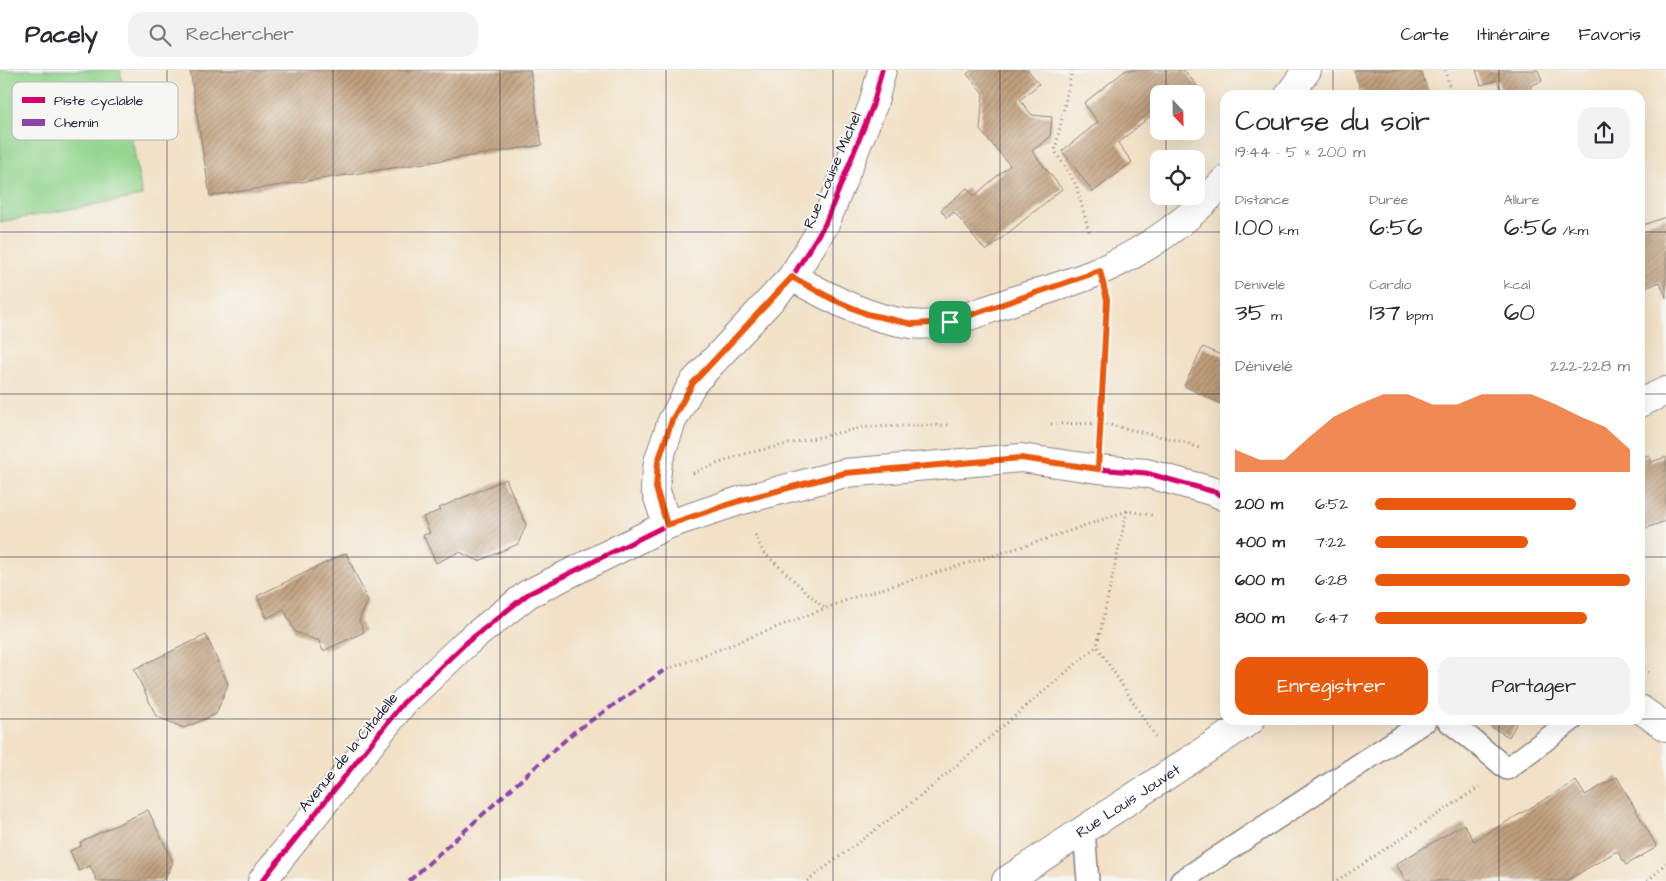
<!DOCTYPE html>
<html lang="fr">
<meta charset="utf-8">
<style>
:root{--surface:#fff;--page:#f2f2f3;--text:#2b2b33;--muted:#7c7c81;--line:#e1e1e2;--accent:#ea580c}
body{margin:0;font-family:"Architects Daughter",sans-serif;background:var(--page);color:var(--text);height:100vh;display:flex;flex-direction:column;font-size:19px;white-space:nowrap}
*{box-sizing:border-box;margin:0}
p{font-size:16px;color:var(--muted)}
.icon{flex:none;width:28px;height:28px;fill:none;stroke:currentColor;stroke-width:2;stroke-linecap:round;stroke-linejoin:round}
.map{position:relative;flex:1;overflow:hidden}
.side{position:absolute;left:1220px;top:20px;width:425px;height:635px;display:flex;flex-direction:column;background:var(--surface);border-radius:15px;box-shadow:0 5px 20px #0002}
.side>*{flex:none}
.needle{width:32px;rotate:158deg}
.controls{position:absolute;left:1150px;top:15px;display:grid;gap:10px}
.controls a{display:grid;place-items:center;width:55px;height:55px;border-radius:10px;background:var(--surface);box-shadow:0 5px 20px #0002;font-size:25px}
.pin{position:absolute;display:grid;place-items:center;width:42px;height:42px;color:#fff;margin:-21px;border-radius:10px;box-shadow:0 2px 8px #0006}
.round{display:grid;place-items:center;flex:none;width:52px;height:52px;border-radius:15px;background:var(--page)}
.headline{display:flex;align-items:center;justify-content:space-between;height:85px;padding:0 15px}
h1{font-size:28px;font-weight:600;line-height:38px}
.stats{display:grid;grid-template-columns:repeat(3,1fr);gap:8px;height:85px;padding:5px 15px}
.stats div{display:grid;align-content:center}
.stats b{font-size:25px;font-weight:600}
.stats small{font-size:14px;font-weight:400}
.stats p{font-size:14px}
.chart{height:140px;padding:10px 15px}
.chart p{display:flex;justify-content:space-between}
.chart svg{width:100%;height:90px;margin-top:5px;fill:var(--accent);opacity:.7}
.button{display:flex;gap:10px;margin-top:auto;padding:10px 15px}
.button a{flex:1;height:58px;border-radius:15px;background:var(--accent);color:#fff;font-size:20px;font-weight:600;line-height:58px;text-align:center}
.button a+a{background:var(--page);color:var(--text)}
ul{padding:0 15px;list-style:none;font-size:16px}
li{display:grid;grid-template-columns:80px 60px 1fr;align-items:center;height:38px}
li i{height:12px;border-radius:6px;background:var(--accent)}
header{display:flex;align-items:center;gap:30px;box-sizing:border-box;height:70px;padding:0 25px;background:var(--surface);border-bottom:1px solid var(--line)}
header strong{font-size:24px}
nav{display:flex;gap:28px;margin-inline-start:auto;font-size:18px}
.search{width:350px;height:45px;background:var(--page);display:flex;align-items:center;gap:12px;box-sizing:border-box;padding:0 18px;border-radius:15px;color:var(--muted);font-size:19px}
.map>svg:first-child{display:block}
.green{fill:#91d48c;stroke:#5a7b64}
.building{fill:url(#building-hatch)}
.lines{fill:none;stroke-linecap:round;stroke-linejoin:round}
.service-casing{stroke:#8a8280;stroke-width:24}
.minor-casing{stroke:#8a8280;stroke-width:30}
.path{stroke:#8a8280;stroke-width:3;stroke-dasharray:1 4;stroke-linecap:butt}
.service{stroke:#fff;stroke-width:21}
.minor{stroke:#fff;stroke-width:28}
.quiet{stroke:#8e44ad;stroke-width:4;stroke-dasharray:8 4;stroke-linecap:butt}
.cycleway-casing{stroke:#f6f6f2;stroke-width:8}
.cycleway{stroke:#d6006c;stroke-width:5}
.route-casing{stroke:#fff;stroke-width:10}
.route{stroke:#ea580c;stroke-width:6}
.grid{fill:none;stroke:#22223b;stroke-width:1;stroke-opacity:0.55}
.labels{text-anchor:middle;stroke-width:4;stroke-linejoin:round;paint-order:stroke}
.street-label{font-size:15px;fill:#22223b;stroke:#f6f6f2}
.key{fill:#f6f6f2;stroke:#b6b6bb;stroke-width:1}
.key-label{font-size:14px;fill:#22223b}
</style>
<header>
<strong>Pacely</strong>
<div class="search"><svg class="icon" aria-label="search" viewBox="0 0 24 24"><circle cx="10" cy="10" r="6"/><path d="M15 15l6 6"/></svg>Rechercher</div>
<nav><a>Carte</a><a>Itinéraire</a><a>Favoris</a></nav>
</header>
<div class="map">
<svg width="1666" height="811" viewBox="0 0 1666 811">
<defs>
<pattern id="building-hatch" width="6" height="6" patternUnits="userSpaceOnUse" patternTransform="scale(1.25)"><rect width="6" height="6" fill="#c09f7c"/><path d="M-1 1l2-2M0 6l6-6M5 7l2-2" fill="none" stroke="#9c8167"/></pattern>
</defs>
<rect width="100%" height="100%" fill="#f6f6f2"/>
<filter id="ink" filterUnits="userSpaceOnUse"><feTurbulence type="fractalNoise" baseFrequency=".02" numOctaves="2"/><feDisplacementMap in="SourceGraphic" scale="10" xChannelSelector="R" yChannelSelector="G"/><feConvolveMatrix kernelMatrix="1 2 1 2 8 2 1 2 1" color-interpolation-filters="sRGB"/></filter>
<filter id="wash" filterUnits="userSpaceOnUse"><feTurbulence type="fractalNoise" baseFrequency=".0096" numOctaves="4" result="noise"/><feDisplacementMap in="SourceGraphic" scale="20" xChannelSelector="R" yChannelSelector="G"/><feGaussianBlur stdDeviation="1.12" result="paint"/><feColorMatrix in="noise" values="0 0 0 0 0 0 0 0 0 0 0 0 0 0 0 0 0 1.4 0 .05"/><feComposite in="paint" operator="in"/></filter>
<g filter="url(#wash)">
<rect width="100%" height="100%" fill="#f2e1c6"/>
<path class="green" d="M0,0H120L142,126L0,152Z"/>
<g id="blocks">
<g class="building">
<path d="M190,0H530L542,75L210,126Z"/>
<path d="M972,0H1028L1039,14L1020,30L1032,45L1052,47L1050,67L1032,81L1062,119L986,181L954,142L947,148L941,140L967,118L974,126L1010,95L980,60L983,23L967,4Z"/>
<path d="M1126,0H1184L1203,23L1196,28V24H1159V39L1118,73L1132,92L1093,122L1062,81L1098,52L1084,33Z"/>
<path d="M1354,0H1418L1419,3H1422L1429,25H1367L1366,22L1362,24Z"/>
<path d="M1476,0H1538L1542,11L1530,16L1533,25H1503L1497,10L1481,15Z"/>
<path d="M1666,147V228L1660,212L1643,219L1641,212L1640,213V156Z"/>
<path d="M1203,277L1225,287V336L1184,316Z"/>
<path d="M1649,385L1651,392L1666,387V451L1640,460V388Z"/>
<path d="M506,409L526,455L518,474L479,491L459,482L436,493L423,465L430,463L423,447L441,440L439,438Z"/>
<path d="M346,483L368,531L359,550L364,562L323,581L318,569L316,570L295,562L284,539L267,548L257,526Z"/>
<path d="M206,565L228,614L216,644L184,658L156,646L134,599Z"/>
<path d="M1493,650H1518L1509,667L1490,656Z"/>
<path d="M1617,707L1657,777L1626,795L1617,781L1566,811H1406L1396,794L1464,754L1474,771L1576,711L1585,725Z"/>
<path d="M148,740L173,792L165,809L160,811H97L90,796L79,801L70,781L81,776L80,772Z"/>
</g>
</g>
</g>
<g filter="url(#ink)">
<use href="#blocks" fill-opacity="0" stroke="#8a8280" stroke-width="1"/>
<g class="lines">
<g class="service-casing">
<g id="service">
<path d="M1447,650L1475,672L1507,699L1572,650"/>
<path d="M1084,760L1088,811"/>
<path d="M1181,811L1427,650"/>
</g>
</g>
<g class="minor-casing">
<g id="minor">
<path d="M1289,25L1307,0"/>
<path d="M792,207C830,228 868,249 912,254C945,258 976,243 1007,233C1038,222 1070,214 1100,201C1147,180 1191,149 1225,110"/>
<path d="M1640,333L1666,321"/>
<path d="M667,455L655,418L658,392L672,351L693,313L792,207L825,154L873,35L882,0"/>
<path d="M1640,639L1666,657"/>
<path d="M262,811L403,633L466,573L528,524L667,455L739,431L845,403L1021,388L1098,399L1146,403L1215,422L1225,427"/>
<path id="s1" d="M1006,811L1251,650"/>
</g>
</g>
<g class="path">
<path d="M1072,0L1055,81L1076,115L1090,165"/>
<path d="M1445,0L1452,25"/>
<path d="M1051,354L1101,353L1185,372L1199,378"/>
<path d="M1100,363L1107,237"/>
<path d="M693,403L743,384L865,357L950,355"/>
<path d="M1127,441L1097,576L1157,669"/>
<path d="M755,465L763,482L824,538"/>
<path d="M1640,596L1651,604"/>
<path d="M663,601L852,528L1034,473L1127,441L1152,445"/>
<path d="M807,811L922,725L1097,576"/>
<path d="M1337,811L1479,717"/>
<path d="M1648,811L1666,793"/>
</g>
<use href="#service" class="service"/>
<use href="#minor" class="minor"/>
<path class="quiet" d="M409,811L573,663L663,601"/>
<g class="cycleway-casing">
<g id="cycleway">
<path d="M667,455L655,418L658,392L672,351L693,313L792,207L825,154L873,35L882,0"/>
<path d="M262,811L403,633L466,573L528,524L667,455L739,431L845,403L1021,388L1098,399L1146,403L1215,422L1225,427"/>
</g>
</g>
<use href="#cycleway" class="cycleway"/>
</g>
</g>
<g class="lines" filter="url(#ink)">
<g class="route-casing">
<path id="route" d="M1100,201L1107,230L1098,399L1021,388L845,403L739,431L667,455L656,418L658,392L672,350L693,313L792,207L834,230L867,244L912,254L950,252Z"/>
</g>
<use href="#route" class="route"/>
</g>
<path class="grid" d="M167,0V811M333,0V811M500,0V811M666,0V811M833,0V811M1000,0V811M1166,0V24M1333,0V25M1499,0V25M1166,61V89M1166,126V811M0,162H1225M1640,162H1666M0,324H1225M1640,324H1666M0,487H1225M1640,487H1666M0,649H1225M1640,649H1666M1333,650V811M1499,650V811"/>
<g class="labels">
<g class="street-label">
<text transform="translate(832 100) rotate(-67)" y="5">Rue Louise Michel</text>
<text transform="translate(348 682) rotate(-51)" y="5">Avenue de la Citadelle</text>
<text dy="5" stroke="none"><textPath href="#s1" startOffset="146">Rue Louis Jouvet</textPath></text>
</g>
</g>
<rect x="12" y="12" width="166" height="58" rx="8" class="key"/>
<rect x="22" y="27" width="23" height="6" fill="#d6006c"/>
<rect x="22" y="49" width="23" height="7" fill="#8e44ad"/>
<g class="key-label">
<text x="54" y="35">Piste cyclable</text>
<text x="54" y="57">Chemin</text>
</g>
</svg>
<div class="controls">
<a><svg class="needle" viewBox="-14 -14 28 28"><path d="M0-13l5 13h-10z" fill="#e53935"/><path d="M0 13l5-13h-10z" fill="#7c7c81"/></svg></a>
<a><svg class="icon" aria-label="locate" viewBox="0 0 24 24"><circle cx="12" cy="12" r="6"/><path d="M12 2v4M12 18v4M2 12h4M18 12h4"/></svg></a>
</div>
<div class="pin" style="left:950px;top:252px;background:#1e9e55"><svg class="icon" aria-label="arrive" viewBox="0 0 24 24"><path d="M6 21V4h12l-3 4 3 4H6"/></svg></div>
<section class="side">
<div class="headline"><div><h1>Course du soir</h1><p>19:44 · 5 × 200 m</p></div><a class="round"><svg class="icon" aria-label="share" viewBox="0 0 24 24"><path d="M12 15V3M7 8l5-5 5 5M5 13v7h14v-7"/></svg></a></div>
<div class="stats">
<div><p>Distance</p><b>1.00<small> km</small></b></div>
<div><p>Durée</p><b>6:56</b></div>
<div><p>Allure</p><b>6:56<small> /km</small></b></div>
</div>
<div class="stats">
<div><p>Dénivelé</p><b>35<small> m</small></b></div>
<div><p>Cardio</p><b>137<small> bpm</small></b></div>
<div><p>kcal</p><b>60</b></div>
</div>
<div class="chart"><p><span>Dénivelé</span>222–228 m</p>
<svg viewBox="0 0 160 44" preserveAspectRatio="none"><path d="M0 44V33L10 38L20 38L30 27L40 17L50 11L60 6L70 6L80 11L90 11L100 6L110 6L120 6L130 11L140 17L150 22L160 33V44z"/></svg>
</div>
<ul>
<li><b>200 m</b>6:52<i style="width:79%"></i></li>
<li><b>400 m</b>7:22<i style="width:60%"></i></li>
<li><b>600 m</b>6:28<i style="width:100%"></i></li>
<li><b>800 m</b>6:47<i style="width:83%"></i></li>
</ul>
<div class="button"><a>Enregistrer</a><a>Partager</a></div>
</section>
</div>
